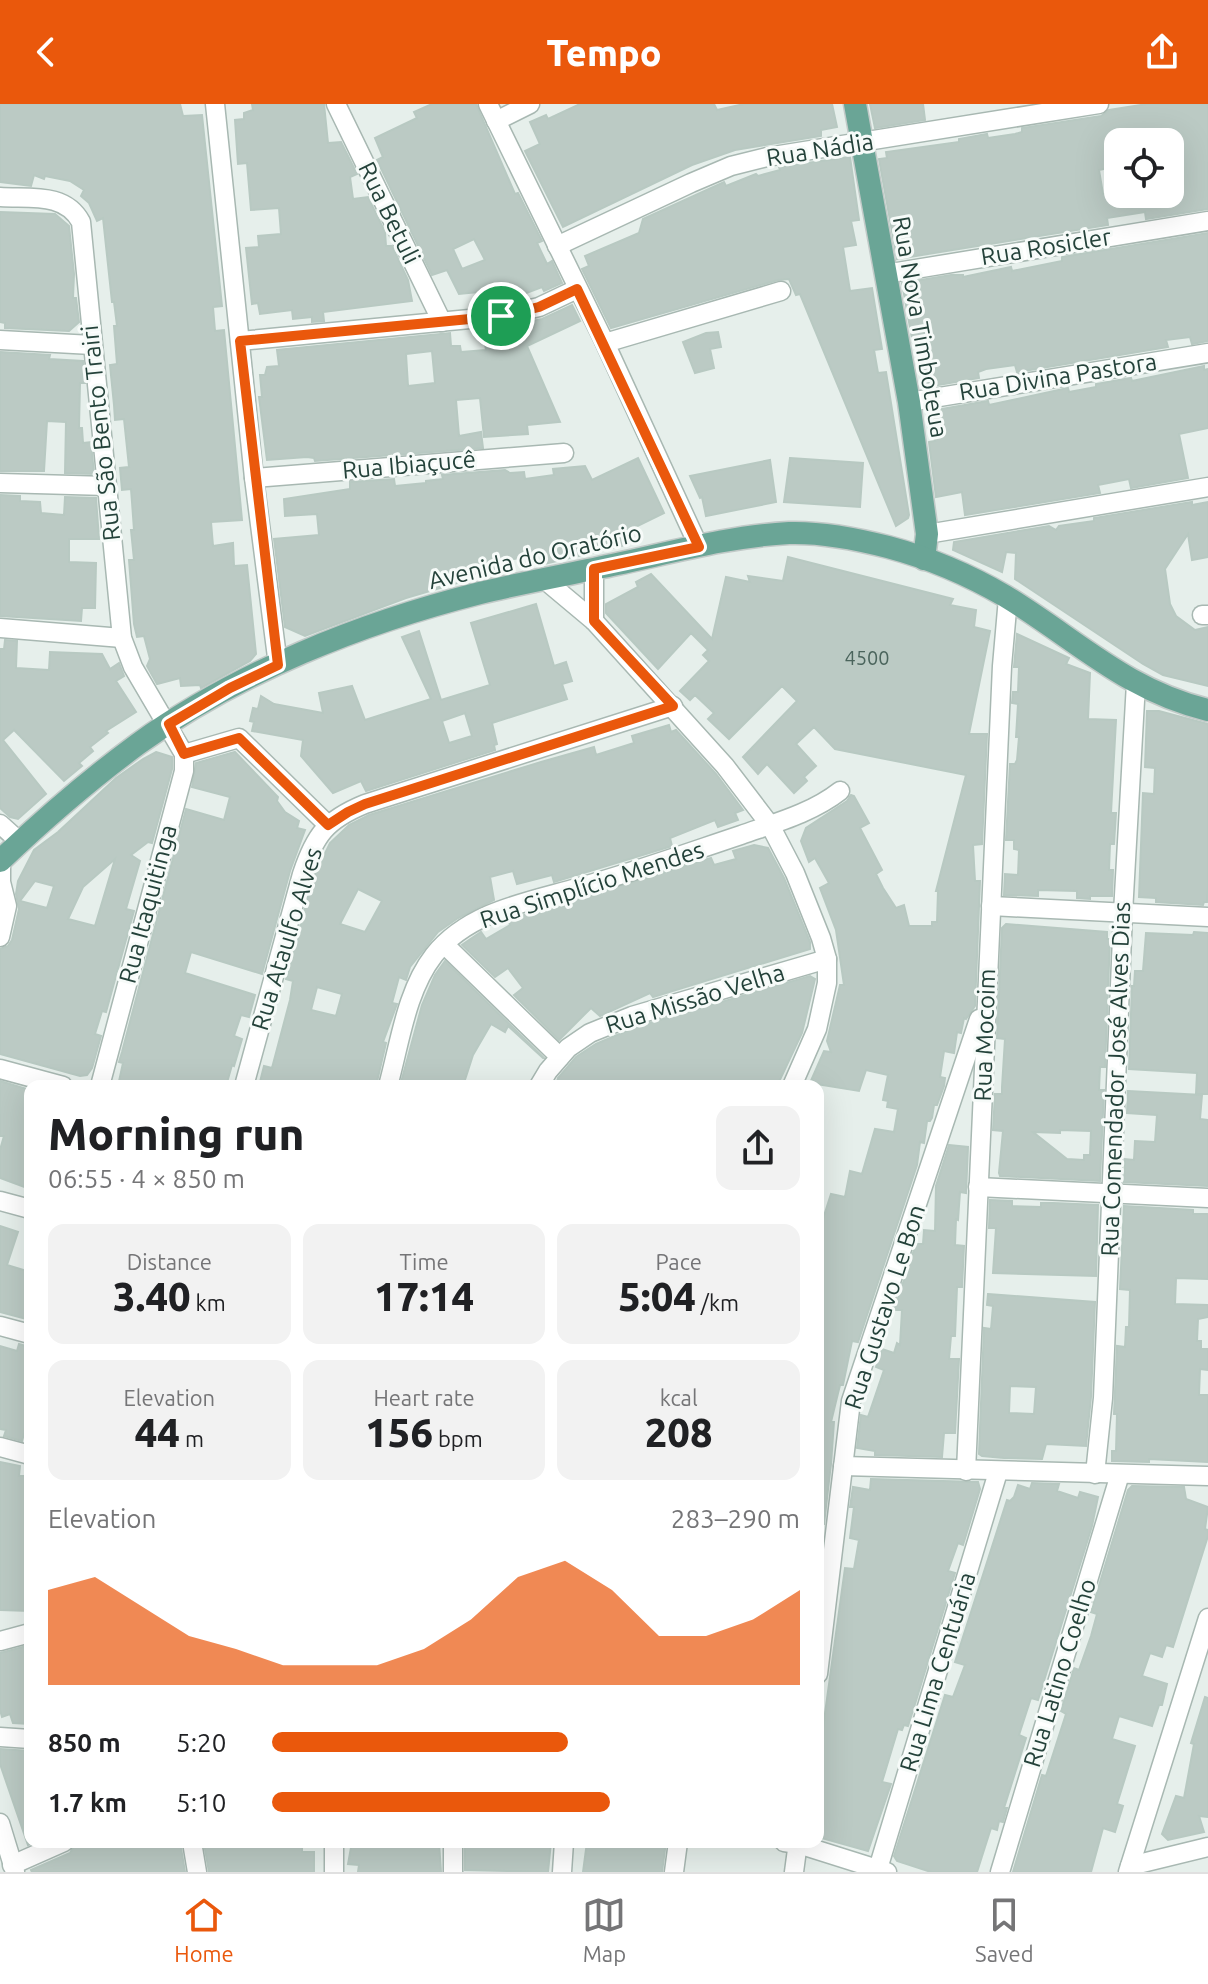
<!DOCTYPE html>
<meta charset="utf-8">
<style>
:root{--surface:#fff;--page:#f2f2f2;--text:#202124;--muted:#757577;--line:#e0e0e0;--accent:#ea580c}
body{margin:0;font-family:Ubuntu,sans-serif;background:var(--page);color:var(--text);height:100vh;display:flex;flex-direction:column;font-size:30px;white-space:nowrap}
*{box-sizing:border-box;margin:0}
p{font-size:26px;color:var(--muted)}
.icon{flex:none;width:44px;height:44px;fill:none;stroke:currentColor;stroke-width:2;stroke-linecap:round;stroke-linejoin:round}
.map{position:relative;flex:1;overflow:hidden}
.side{position:absolute;left:24px;top:976px;width:800px;height:768px;display:flex;flex-direction:column;background:var(--surface);border-radius:16px;box-shadow:0 8px 32px #0002}
.side>*{flex:none}
.buttons{position:absolute;left:1104px;top:24px;display:grid;gap:16px}
.buttons a{display:grid;place-items:center;width:80px;height:80px;border-radius:16px;background:var(--surface);box-shadow:0 8px 32px #0002;font-size:40px}
.pin{position:absolute;display:grid;place-items:center;width:68px;height:68px;color:#fff;margin:-34px;border:4px solid #fff;border-radius:50%;box-shadow:0 2px 8px #0007}
.round{display:grid;place-items:center;flex:none;width:84px;height:84px;border-radius:16px;background:var(--page)}
.overview{display:flex;align-items:center;justify-content:space-between;height:136px;padding:0 24px}
h1{font-size:44px;font-weight:800;line-height:60px}
.figures{display:grid;grid-template-columns:repeat(3,1fr);gap:12px;height:136px;padding:8px 24px}
.figures div{display:grid;align-content:center;border-radius:16px;background:var(--page);text-align:center}
.figures b{font-size:40px;font-weight:800}
.figures small{font-size:22px;font-weight:400}
.figures p{font-size:22px}
.chart{height:224px;padding:16px 24px}
.chart p{display:flex;justify-content:space-between}
.chart svg{width:100%;height:144px;margin-top:8px;fill:var(--accent);opacity:.7}
ul{padding:0 24px;list-style:none;font-size:26px}
li{display:grid;grid-template-columns:128px 96px 1fr;align-items:center;height:60px}
li i{height:20px;border-radius:10px;background:var(--accent)}
header{display:flex;justify-content:space-between;align-items:center;height:104px;padding:0 24px;background:var(--accent);color:#fff;font-size:36px;font-weight:800}
.tab-bar{display:flex;justify-content:space-around;align-items:center;height:112px;border-top:2px solid var(--line);background:var(--surface);font-size:22px;color:var(--muted)}
.tab-bar a{display:grid;justify-items:center;gap:4px}
.tab-bar .on{color:var(--accent)}
.map>svg:first-child{display:block}
.building{fill:#bbcac4;stroke:#b8c9c2;stroke-width:2;fill-rule:evenodd}
.lines{fill:none;stroke-linecap:round;stroke-linejoin:round}
.minor-casing{stroke:#a8b8b2;stroke-width:21}
.major-casing{stroke:#c2cac8;stroke-width:25}
.minor{stroke:#fff;stroke-width:18}
.major{stroke:#6aa596;stroke-width:22}
.route-casing{stroke:#fff;stroke-width:16}
.route{stroke:#ea580c;stroke-width:10}
.labels{text-anchor:middle;stroke-width:6;stroke-linejoin:round;paint-order:stroke}
.number-label{font-size:20px;fill:#4a645c}
.street-label{font-size:24px;fill:#24423a;stroke:#f7fbf9}
</style>
<header><svg class="icon" aria-label="back" viewBox="0 0 24 24"><path d="M15 5l-7 7 7 7"/></svg>Tempo<svg class="icon" aria-label="share" viewBox="0 0 24 24"><path d="M12 15V3M7 8l5-5 5 5M5 13v7h14v-7"/></svg></header>
<div class="map">
<svg width="1208" height="1768" viewBox="0 0 1208 1768">
<rect width="100%" height="100%" fill="#e6efeb"/>
<g class="building">
<path d="M0,0H180L183,12L202,11L222,202L213,203L215,227L224,226L242,416L211,418L213,442L233,439L234,462L247,461L256,550L250,557L201,584L200,581L181,582L180,574L157,580L147,562L150,555L144,532L137,533L134,520L129,456H134L131,426H134L132,398L131,385L122,386L120,364L129,363L124,315L115,316L114,301L110,261L117,260L114,222H117L114,198H112L103,114L97,117L89,99L81,92L84,86L70,77L45,72L44,75L34,71L31,82L0,78Z"/>
<path d="M252,0H324L328,39L341,38L357,70L350,73L353,95L368,93L385,128L386,142H392L408,176L412,197L323,208L324,217L312,218V213L293,215L292,206L260,210L258,199L252,200L246,144L259,143L258,132L281,130L279,104L251,106L247,59L238,60L235,16L244,15V9L253,6Z"/>
<path d="M432,0H476L515,90L518,89L542,137L537,139L547,160L552,157L562,179L544,187L542,183L521,191L522,195L505,199L499,186L459,190L447,166L432,171L377,56L383,53L375,34L417,14L414,8ZM474,135L485,156L462,165L453,145Z"/>
<path d="M580,0H714L717,6L744,0H832L837,23L821,26V32L735,46L692,61L563,123L525,47L540,40L530,18L546,11L548,15Z"/>
<path d="M870,0H923L925,16L875,24Z"/>
<path d="M1147,0H1208V105L1146,115L1145,108L1107,114L1108,121L897,155L879,55L887,54L886,48L959,38V35L987,30L988,34L1015,30L1022,28V24L1101,12L1109,6ZM1118,38H1170V90H1103L1099,66L1118,62Z"/>
<path d="M850,53L859,116L851,117L856,141L843,143L850,187L872,184L882,245L874,246L878,269L886,268L909,411L908,414L896,422L800,190L796,191L789,175L778,176L611,224L582,165L589,162L585,152L639,129L643,115L724,78L726,82L756,70L758,72L780,66L779,63Z"/>
<path d="M0,108L55,110L69,122L74,170L73,194H76L79,218L69,227L5,224V219L0,218Z"/>
<path d="M1208,129V237L1192,240L1190,233L1166,236L1168,243L1017,268L1015,261L986,265L978,268L979,274L926,283L917,239L913,240L902,179L951,171H963V173L1011,163L1012,167L1062,157V153Z"/>
<path d="M572,201L580,217L527,242L560,318L527,321L528,330L484,333L480,294L456,296L459,332L481,328L483,344L315,357L314,354L307,353L267,356L259,293H262L260,271H265L267,263L279,262L277,246L450,229L451,242H460L461,248L486,246L485,240L496,239L494,225L542,215ZM432,247L435,279L408,282L406,250Z"/>
<path d="M718,228L721,243L710,245L714,264L695,269L683,238L706,229Z"/>
<path d="M0,248L50,251L49,255L83,257L85,279H80L79,324H82L83,339L91,338L94,370L65,369L66,318L47,317L44,367H0Z"/>
<path d="M1204,262V266L1208,265V324L1179,330L1188,374L1131,384L1129,375L1098,381L1100,389L965,411L962,388L936,393L929,338L935,337L930,307L988,297L989,301L1068,284L1069,288L1096,283V280L1131,274L1132,277Z"/>
<path d="M638,354L664,409L619,431L625,441L544,460L543,450L502,457L503,467L466,471L467,476L406,494L305,532L285,523L274,435L319,431L317,410L285,412L284,395L350,385V378L394,375L395,382L426,379V377L443,375L442,371L505,366L510,369L524,368L525,375L554,371L553,365L585,362L592,376Z"/>
<path d="M790,354L863,359L860,403L784,398Z"/>
<path d="M770,356L776,398L706,412L702,393L700,394L690,372Z"/>
<path d="M0,391L20,392V397L40,398L41,409L64,411L65,393L96,394L99,435H69V458L96,459L95,504H82L81,517L0,512Z"/>
<path d="M1192,398V401L1208,398V453L1192,456L1188,430L1165,465L1170,500L1176,512L1195,526L1208,523V582L1163,571L1143,560L1015,475L1016,449L1006,448L1002,468L953,446L954,438L1049,422L1056,426L1059,422L1094,417V414Z"/>
<path d="M788,453L953,495L950,501L976,506L974,523L990,527L969,630H987L982,740L973,741L975,777H980L975,902L966,915L964,914L961,929L957,928L954,949L944,947L940,973L945,974L944,982L937,1001H934L932,1014L930,1017H927L924,1039L920,1038L917,1061L858,1238L852,1237L843,1281H840L831,1318H834L831,1360L824,1420H818L819,1118H822L831,1090L845,1093L850,1067L862,1070L875,1025L894,1028L898,1005L887,1003L888,997L883,996L888,971L866,966L859,987L810,979L824,947L831,948L827,937L840,881H844L836,826L820,784L829,779L815,754L809,758L801,737L806,724L847,697L851,691L854,692L869,719L860,724L882,766L876,770L883,784L896,804L904,801L909,822H932V818H937L938,787H936L966,671L835,645L814,623L796,640L816,662L804,673L807,677L794,689L767,660L758,670L743,653L797,597L782,582L729,635L708,615L714,609L695,591L690,596L680,587L709,557L703,551L708,546L691,529L658,565L606,509V500L638,483L636,478L651,470L712,535L726,473L750,478L748,472L783,477Z"/>
<path d="M536,500L554,562L566,558L572,577L562,580L567,595L492,619L497,640L494,641L495,646L366,687L361,677L333,689L301,652L303,636L252,627L254,618L250,617L253,604L258,605L261,592L274,600L323,609L319,589L352,582L365,616L431,595L402,533L419,527L441,596L490,581L471,519ZM465,609L472,632L449,639L442,617Z"/>
<path d="M1017,530L1069,554L1066,560L1090,569L1088,615L1116,616L1111,709H1116L1114,740H1110L1109,766H1113L1112,792H1090V795L1077,794V787L1038,786V792L1004,791L1005,770L1018,771L1019,746L1014,745V736H1006L1010,660H1015L1017,656L1019,633H1016L1018,600L1012,599L1013,588H1018L1019,563H1014Z"/>
<path d="M5,536L17,537L16,564L49,566L50,548L102,550L110,565L119,559L124,572L116,577L136,608L106,627L108,629L90,643L93,647L79,659L82,662L64,677L14,626L3,636L46,690L18,715L10,713L0,704V545H4Z"/>
<path d="M1147,607H1159L1208,620V784L1207,798H1204L1203,801L1156,798V794L1139,793L1143,689L1154,690L1155,664L1145,663Z"/>
<path d="M669,621L671,628L676,626L716,670L743,706L735,709L738,716L718,723L715,716L670,734L672,742L554,778L552,771L517,780L513,767L490,773L494,796L458,814L438,828L410,863L406,876L399,873L392,899L397,900L383,938L386,939L376,982H259L264,962L272,964L290,896L293,877L286,875L313,774L330,739L349,721L369,711L541,658L594,643L596,651L634,639L632,632ZM358,785L382,797L365,828L340,820ZM317,883L342,890L336,912L311,906Z"/>
<path d="M156,648L172,653V665L152,739L148,738L131,751L140,757L126,805L134,807L106,908L102,907L95,930L101,932L92,964L87,971L80,972L0,950V845L8,842L12,836L19,805L16,790L18,777L34,746L58,728L116,674L143,655ZM115,755L95,822L68,815L83,783ZM35,777L54,782L47,804L20,797Z"/>
<path d="M235,648L278,693L277,697L285,708L299,717L297,724L305,726L290,767L262,870L191,848L185,869L255,891L249,913L241,911L234,932L242,935L234,962L232,961L226,982H118L123,959L119,958L122,948L186,705L224,716L230,693L192,683L196,659Z"/>
<path d="M754,741L768,744L784,774L810,838V845L653,893L650,889L600,912L591,904L559,936L514,891L523,884L508,864L495,873L462,841L481,828L486,835L510,821L508,816L711,754L714,761L736,755L733,747Z"/>
<path d="M1006,820L1107,828V835H1110L1105,963H1100L1099,986H1104L1100,1077L1000,1072L999,1069L1003,1027L993,1026L995,990H1002V983L1005,935L997,934L1002,824ZM1060,1026L1091,1027L1090,1051H1084V1056L1067,1055L1033,1028L1060,1029Z"/>
<path d="M1194,828L1208,829V990H1196L1197,969L1129,965L1132,882H1134L1135,867H1143L1146,829L1193,831Z"/>
<path d="M445,857L544,954H543L508,922L505,928L491,920L473,951L463,982H400L422,901L435,871Z"/>
<path d="M810,872L815,875L802,929L777,982H556L558,974L576,953L596,940L636,923Z"/>
<path d="M0,977L30,986V1085L0,1074V1046L4,1032H0Z"/>
<path d="M1128,987L1202,991L1200,1015L1208,1016V1082L1124,1078L1125,1055L1134,1056L1135,1037L1155,1038L1157,1011L1127,1009Z"/>
<path d="M949,1041L968,1043L966,1089L960,1088L958,1116L956,1115L955,1141L964,1142L962,1183H957L955,1232H951L949,1255H959L955,1329H944L942,1353L875,1351V1347L857,1344L861,1311L868,1313L884,1266L876,1263L882,1245L894,1249L897,1239L900,1241L902,1206H894L916,1140H923L924,1126L935,1127L936,1082Z"/>
<path d="M990,1096L1012,1097V1102L1041,1103V1099H1053L1098,1101L1096,1172L993,1169L996,1124H989Z"/>
<path d="M1124,1102L1193,1106V1110H1208V1175L1176,1174L1175,1200L1208,1201V1213L1198,1215L1197,1237H1201V1245H1208V1266L1200,1265L1199,1291H1208V1358L1149,1355V1358L1112,1357V1347H1116L1117,1310H1114L1117,1242L1125,1243L1126,1223H1129L1130,1186L1120,1185Z"/>
<path d="M0,1122L18,1128L7,1161L30,1168V1216L0,1208Z"/>
<path d="M988,1190L1095,1198L1091,1293L1086,1342L1046,1340L1042,1355L1004,1354L982,1352L979,1350L984,1224L991,1225L993,1202L987,1201ZM1010,1282L1036,1283L1034,1310L1009,1309Z"/>
<path d="M19,1240L30,1243V1308L22,1337L4,1332L6,1326L0,1325V1242L17,1247Z"/>
<path d="M0,1358L20,1362L19,1372H30V1507L0,1506Z"/>
<path d="M871,1375L978,1378L980,1385L963,1441L958,1439L948,1467L955,1469L915,1600L908,1622L904,1621L902,1626L898,1625L882,1678L891,1680L868,1747L818,1733V1660L845,1464L854,1465L859,1436L850,1434L854,1403H850L853,1383L870,1386Z"/>
<path d="M1032,1379L1059,1380L1057,1387L1078,1394L1080,1388L1098,1393L1092,1422L1038,1596L1031,1594L1019,1631L1026,1634L1004,1704H1007L1003,1718L999,1717L997,1726L991,1724L977,1768H931L897,1757L894,1752L945,1591L953,1593L965,1561L955,1558L1007,1396L1010,1397L1014,1393L1018,1381L1030,1385Z"/>
<path d="M1132,1382L1184,1383L1186,1395L1208,1403L1205,1425L1208,1426V1432L1173,1543L1166,1541L1162,1553L1150,1549L1142,1572L1167,1580L1162,1601H1159L1152,1622L1119,1612L1112,1635L1135,1642L1117,1700L1123,1702L1115,1728L1103,1724L1091,1768H1013L1042,1671L1046,1672L1066,1610L1061,1607L1074,1564L1079,1566L1091,1532L1097,1510L1091,1508L1128,1386Z"/>
<path d="M30,1541V1620L13,1619L10,1610L2,1613L0,1606V1549Z"/>
<path d="M1205,1593L1208,1594V1713L1199,1712L1204,1728L1168,1736L1162,1730L1176,1692L1184,1694L1194,1640L1191,1639Z"/>
<path d="M0,1645L30,1647V1738H34L28,1741L0,1660Z"/>
<path d="M76,1738H180L185,1768H32L31,1766L70,1749Z"/>
<path d="M211,1738H302V1748H314V1768H209L204,1740Z"/>
<path d="M352,1738H439L441,1768H358L359,1761L348,1760Z"/>
<path d="M465,1738H551L548,1768L465,1766Z"/>
<path d="M587,1738H666L662,1768H583Z"/>
</g>
<g class="lines">
<g class="minor-casing">
<g id="minor">
<path d="M215,0L254,374L278,561"/>
<path d="M336,0L442,218"/>
<path d="M488,0L605,239L699,443"/>
<path d="M496,17L530,0"/>
<path d="M0,93C30,95 65,88 81,118L122,534L133,563L184,650V667L100,982"/>
<path d="M557,142L691,79L731,62L767,53L1099,0"/>
<path d="M885,170L1208,117"/>
<path d="M0,236L92,241"/>
<path d="M240,237L501,212L539,203L577,185"/>
<path d="M605,239L781,187"/>
<path d="M909,298L1208,249"/>
<path d="M254,374L564,349"/>
<path d="M0,379L107,382"/>
<path d="M927,430L1208,383"/>
<path d="M594,465V517"/>
<path d="M545,476L594,517L725,662L770,721L795,769L821,834L827,855V879L817,925L792,982"/>
<path d="M1202,511H1208"/>
<path d="M0,524L122,534"/>
<path d="M184,650L239,634L328,721"/>
<path d="M0,720L20,738"/>
<path d="M991,802L1208,813"/>
<path d="M0,833L7,802L1,778V756"/>
<path d="M445,841L560,953"/>
<path d="M0,965L63,982"/>
<path d="M244,982L302,770C315,731 326,716 365,700L673,602"/>
<path d="M388,982C400,939 406,887 434,851C469,807 528,798 580,783C634,768 687,749 741,731C775,719 812,709 840,687"/>
<path d="M539,982L548,967L568,944L590,929L632,912L827,855"/>
<path d="M978,1083L1208,1094"/>
<path d="M0,1097L30,1105"/>
<path d="M0,1222L30,1230"/>
<path d="M0,1343L30,1351"/>
<path d="M843,1362L1208,1372"/>
<path d="M966,1367L1002,562L1008,494"/>
<path d="M1095,1370L1103,1294L1123,809L1136,579"/>
<path d="M0,1537L30,1529"/>
<path d="M818,1570L851,1297L979,915"/>
<path d="M0,1633L30,1635"/>
<path d="M0,1719L15,1768"/>
<path d="M192,1738L197,1768"/>
<path d="M334,1738V1768"/>
<path d="M453,1738V1768"/>
<path d="M784,1738L798,1740L887,1768"/>
<path d="M12,1761L64,1738"/>
<path d="M1130,1762L1208,1743"/>
<path d="M562,1768L564,1738"/>
<path d="M674,1768L678,1738"/>
<path d="M794,1768L798,1738"/>
<path d="M877,1768L998,1368"/>
<path d="M1000,1768L1120,1370"/>
<path d="M1128,1768L1208,1514"/>
</g>
</g>
<g class="major-casing">
<g id="major">
<path d="M855,0L909,298L927,430L924,455"/>
<path d="M0,757C44,715 89,676 138,640C238,568 361,519 480,489C525,478 571,470 617,460C673,448 731,432 789,429C821,428 857,435 888,443C929,454 969,471 1005,492C1076,535 1125,586 1208,606"/>
</g>
</g>
<use href="#minor" class="minor"/>
<use href="#major" class="major"/>
</g>
<g class="lines">
<g class="route-casing">
<path id="route" d="M577,185L699,443L594,465V517L673,602L365,700L348,708L328,721L239,634L184,650L169,620L230,584L278,561L240,237L501,212L539,203Z"/>
</g>
<use href="#route" class="route"/>
</g>
<g class="labels">
<g class="number-label">
<text x="867" y="561">4500</text>
</g>
<g class="street-label">
<text transform="translate(820 46) rotate(-9)" y="8">Rua Nádia</text>
<text transform="translate(389 109) rotate(64)" y="8">Rua Betuli</text>
<text transform="translate(1046 143) rotate(-9)" y="8">Rua Rosicler</text>
<text transform="translate(920 223) rotate(80)" y="8">Rua Nova Timboteua</text>
<text transform="translate(1058 273) rotate(-9)" y="8">Rua Divina Pastora</text>
<text transform="translate(101 329) rotate(-96)" y="8">Rua São Bento Trairi</text>
<text transform="translate(409 361) rotate(-5)" y="8">Rua Ibiaçucê</text>
<text transform="translate(535 453) rotate(-13)" y="8">Avenida do Oratório</text>
<text transform="translate(592 781) rotate(-18)" y="8">Rua Simplício Mendes</text>
<text transform="translate(148 800) rotate(-75)" y="8">Rua Itaquitinga</text>
<text transform="translate(287 835) rotate(-73)" y="8">Rua Ataulfo Alves</text>
<text transform="translate(695 895) rotate(-17)" y="8">Rua Missão Velha</text>
<text transform="translate(985 931) rotate(-88)" y="8">Rua Mocoim</text>
<text transform="translate(1116 975) rotate(-88)" y="8">Rua Comendador José Alves Dias</text>
<text transform="translate(885 1203) rotate(-72)" y="8">Rua Gustavo Le Bon</text>
<text transform="translate(938 1568) rotate(-73)" y="8">Rua Lima Centuária</text>
<text transform="translate(1060 1569) rotate(-73)" y="8">Rua Latino Coelho</text>
</g>
</g>
</svg>
<div class="buttons">
<a><svg class="icon" aria-label="locate" viewBox="0 0 24 24"><circle cx="12" cy="12" r="6"/><path d="M12 2v4M12 18v4M2 12h4M18 12h4"/></svg></a>
</div>
<div class="pin" style="left:501px;top:212px;background:#1e9e55"><svg class="icon" aria-label="arrive" viewBox="0 0 24 24"><path d="M6 21V4h12l-3 4 3 4H6"/></svg></div>
<section class="side">
<div class="overview"><div><h1>Morning run</h1><p>06:55 · 4 × 850 m</p></div><a class="round"><svg class="icon" aria-label="share" viewBox="0 0 24 24"><path d="M12 15V3M7 8l5-5 5 5M5 13v7h14v-7"/></svg></a></div>
<div class="figures">
<div><p>Distance</p><b>3.40<small> km</small></b></div>
<div><p>Time</p><b>17:14</b></div>
<div><p>Pace</p><b>5:04<small> /km</small></b></div>
</div>
<div class="figures">
<div><p>Elevation</p><b>44<small> m</small></b></div>
<div><p>Heart rate</p><b>156<small> bpm</small></b></div>
<div><p>kcal</p><b>208</b></div>
</div>
<div class="chart"><p><span>Elevation</span>283–290 m</p>
<svg viewBox="0 0 160 44" preserveAspectRatio="none"><path d="M0 44V15L10 11L20 20L30 29L40 33L50 38L60 38L70 38L80 33L90 24L100 11L110 6L120 15L130 29L140 29L150 24L160 15V44z"/></svg>
</div>
<ul>
<li><b>850 m</b>5:20<i style="width:56%"></i></li>
<li><b>1.7 km</b>5:10<i style="width:64%"></i></li>
</ul>
</section>
</div>
<nav class="tab-bar">
<a class="on"><svg class="icon" aria-label="home" viewBox="0 0 24 24"><path d="M3 11l9-7 9 7M6 9v11h12V9"/></svg>Home</a>
<a><svg class="icon" aria-label="map" viewBox="0 0 24 24"><path d="M3 6l6-2 6 2 6-2v14l-6 2-6-2-6 2zM9 4v14M15 6v14"/></svg>Map</a>
<a><svg class="icon" aria-label="saved" viewBox="0 0 24 24"><path d="M7 4h10v16l-5-4-5 4z"/></svg>Saved</a>
</nav>
